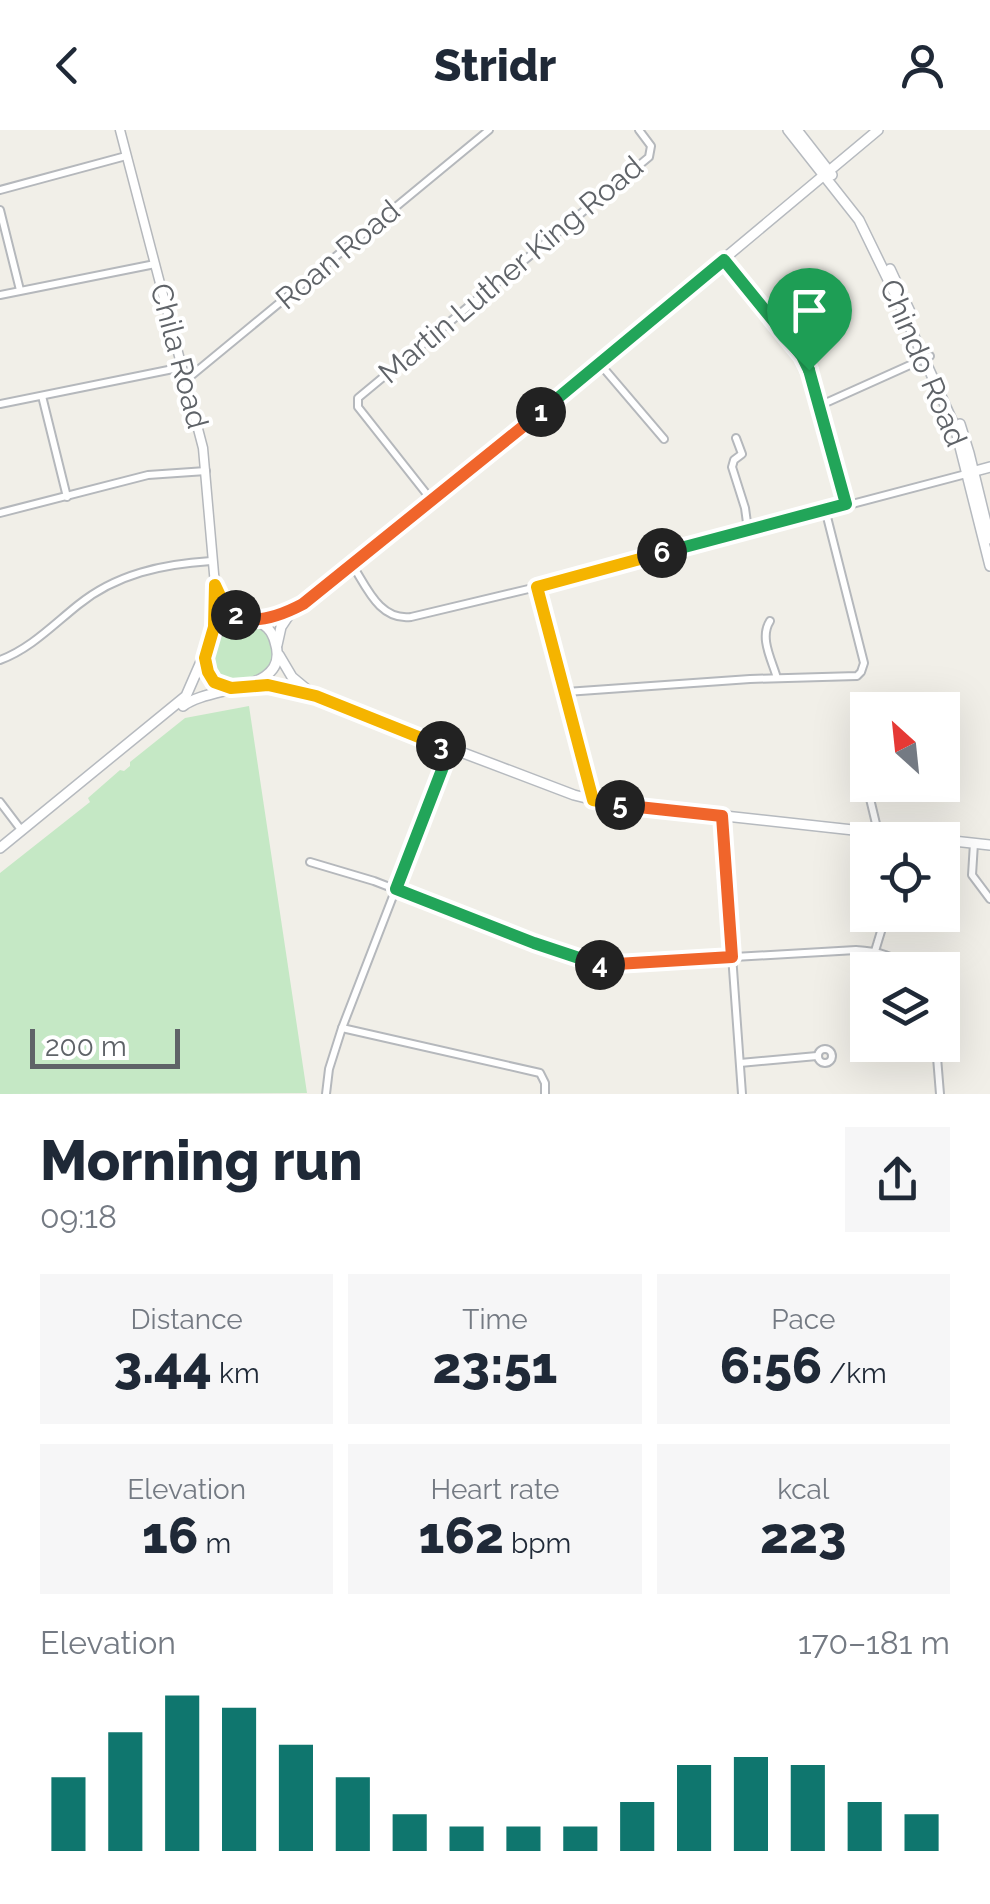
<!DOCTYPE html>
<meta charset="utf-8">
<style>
:root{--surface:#fff;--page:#f6f6f7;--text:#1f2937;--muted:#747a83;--accent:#0f766e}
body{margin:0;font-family:Raleway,sans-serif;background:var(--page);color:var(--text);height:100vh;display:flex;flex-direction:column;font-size:38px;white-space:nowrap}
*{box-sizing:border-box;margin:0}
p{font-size:32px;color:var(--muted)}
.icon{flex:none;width:55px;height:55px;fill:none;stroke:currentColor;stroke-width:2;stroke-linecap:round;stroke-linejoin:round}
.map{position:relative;height:964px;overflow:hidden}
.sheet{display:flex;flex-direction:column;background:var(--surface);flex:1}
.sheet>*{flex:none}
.needle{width:65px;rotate:333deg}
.fabs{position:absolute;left:850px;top:562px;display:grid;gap:20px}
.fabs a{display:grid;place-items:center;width:110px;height:110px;border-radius:0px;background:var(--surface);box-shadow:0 10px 40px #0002;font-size:50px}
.scale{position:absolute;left:30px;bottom:25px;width:150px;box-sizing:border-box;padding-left:10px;border:5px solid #5f6368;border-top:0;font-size:28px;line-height:35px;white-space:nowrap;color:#5f6368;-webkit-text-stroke:8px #fff;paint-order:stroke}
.pin{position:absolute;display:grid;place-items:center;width:85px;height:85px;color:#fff;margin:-102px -42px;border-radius:50% 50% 50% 0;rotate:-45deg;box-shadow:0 0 10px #0007}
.pin .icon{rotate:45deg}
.km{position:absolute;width:50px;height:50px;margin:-25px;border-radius:50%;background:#222;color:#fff;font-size:28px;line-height:50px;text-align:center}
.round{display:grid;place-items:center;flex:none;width:105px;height:105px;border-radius:0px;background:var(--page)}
.summary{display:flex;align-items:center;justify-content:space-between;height:170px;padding:0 40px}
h1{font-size:55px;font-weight:800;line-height:75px}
.figures{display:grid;grid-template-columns:repeat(3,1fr);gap:15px;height:170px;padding:10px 40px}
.figures div{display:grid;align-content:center;border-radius:0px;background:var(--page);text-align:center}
.figures b{font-size:50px;font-weight:800}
.figures small{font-size:28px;font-weight:400}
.figures p{font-size:28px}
.chart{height:280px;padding:20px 40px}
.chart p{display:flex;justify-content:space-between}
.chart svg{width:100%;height:180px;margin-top:10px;stroke:var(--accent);stroke-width:6}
header{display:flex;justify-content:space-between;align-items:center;height:130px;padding:0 40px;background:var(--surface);font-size:45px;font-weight:800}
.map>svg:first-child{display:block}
.green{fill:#c5e8c5}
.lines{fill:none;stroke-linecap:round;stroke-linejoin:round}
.minor-casing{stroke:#b5b8bc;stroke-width:10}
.tertiary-casing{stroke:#b5b8bc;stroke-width:11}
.secondary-casing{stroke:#b6babf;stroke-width:12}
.minor{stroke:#fff;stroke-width:6}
.tertiary{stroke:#fff;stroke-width:8}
.secondary{stroke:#fff;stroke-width:9}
.split-1-casing{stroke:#fff;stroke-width:20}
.split-2-casing{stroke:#fff;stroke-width:20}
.split-3-casing{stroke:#fff;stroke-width:20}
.split-4-casing{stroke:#fff;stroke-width:20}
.split-5-casing{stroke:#fff;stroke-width:20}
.split-6-casing{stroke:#fff;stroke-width:20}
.split-7-casing{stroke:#fff;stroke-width:20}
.split-1{stroke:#22a559;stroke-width:12}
.split-2{stroke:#f0652b;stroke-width:12}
.split-3{stroke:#f5b400;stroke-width:12}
.split-4{stroke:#22a559;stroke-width:12}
.split-5{stroke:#f0652b;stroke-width:12}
.split-6{stroke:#f5b400;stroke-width:12}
.split-7{stroke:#22a559;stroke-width:12}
.labels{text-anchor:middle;stroke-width:8;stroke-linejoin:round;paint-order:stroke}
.street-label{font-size:30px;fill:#5f6368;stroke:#fff}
</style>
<header><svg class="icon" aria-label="back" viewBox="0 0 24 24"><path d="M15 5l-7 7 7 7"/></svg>Stridr<svg class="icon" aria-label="person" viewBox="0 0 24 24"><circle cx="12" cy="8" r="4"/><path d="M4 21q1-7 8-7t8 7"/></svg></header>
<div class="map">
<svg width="990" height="964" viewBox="0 0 990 964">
<rect width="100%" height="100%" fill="#f1efe8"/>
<g class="green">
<path d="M252,493L259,495L271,506C272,515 274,525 271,532C264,551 236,557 219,553L210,537L211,524L220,507L237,494Z"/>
<path d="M249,576L307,963L0,964V743L90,672L88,668L120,640L124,641L130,636V632L185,588Z"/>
</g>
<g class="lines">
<g class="minor-casing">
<g id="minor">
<path d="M0,60L126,26"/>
<path d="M0,80L20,160"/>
<path d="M724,130L806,233L821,275L846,374"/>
<path d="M0,165L155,134"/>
<path d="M600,234L664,309"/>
<path d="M186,250L489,0"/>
<path d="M42,266L67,367"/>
<path d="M0,274L183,237"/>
<path d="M821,275L930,226"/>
<path d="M736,308L742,324L734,330L732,337L745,378L748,400"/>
<path d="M433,372L358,277V268L649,27L651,16L639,0"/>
<path d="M0,383L148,345L206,341"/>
<path d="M353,436C367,458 380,491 411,487L537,457L966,344"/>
<path d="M537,457L593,670"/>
<path d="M770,491C759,508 772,530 777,548"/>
<path d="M0,530C30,519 53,495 78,475C116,444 163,434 211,431"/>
<path d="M566,562L750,549L857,546L861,542L864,533L825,379"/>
<path d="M865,648L878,702"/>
<path d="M0,672L22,701"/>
<path d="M722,686L742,964"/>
<path d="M974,713L972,745L990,769"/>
<path d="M310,732L374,751L534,813L597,835L856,820C878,821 895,826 911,840"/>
<path d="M875,821L886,785"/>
<path d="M342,898L540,943L545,953V964"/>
<path d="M936,915L940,964"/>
<circle cx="825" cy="926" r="7"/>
<path d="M740,933L817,926"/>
<path d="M326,964L329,939L342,898L450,619"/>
</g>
</g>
<g class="tertiary-casing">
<g id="tertiary">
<path d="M120,0L203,318L215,455L216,482L211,509"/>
<path d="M219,464L226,476L243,489"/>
</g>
</g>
<g class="secondary-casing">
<g id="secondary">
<path d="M788,0L859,90L894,162L955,297L990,436"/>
<path d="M797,0L832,45"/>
<path d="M890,139L911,184"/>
<path d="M960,294L969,323L990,409"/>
<path d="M968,343L990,337"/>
<path d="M277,515L281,497L289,485L433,372L878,0"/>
<path d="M279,525L292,547L310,562"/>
<path d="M205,530C206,545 214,555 228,558"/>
<path d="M249,555L275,556L316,567L574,665L606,673L990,715"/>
<path d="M183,576C209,555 292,563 275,512C272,500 265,494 254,490"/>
<path d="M0,718L186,566L210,511L220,500L229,494L244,489L272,487L291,480"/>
</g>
</g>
<use href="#minor" class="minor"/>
<use href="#tertiary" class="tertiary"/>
<use href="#secondary" class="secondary"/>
</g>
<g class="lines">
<g class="split-1-casing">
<path id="split-1" d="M541,282L724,130L802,226L809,240"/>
</g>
<g class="split-2-casing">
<path id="split-2" d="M236,485C256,496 284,484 303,474L541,282"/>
</g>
<g class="split-3-casing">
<path id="split-3" d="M236,485L222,470L215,455L214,497L205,528L208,542L214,552L231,558L268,555L316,566L441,616"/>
</g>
<g class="split-4-casing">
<path id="split-4" d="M441,616L450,619L396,759L534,813L600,835"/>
</g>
<g class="split-5-casing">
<path id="split-5" d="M600,835L732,827L722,686L620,675"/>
</g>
<g class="split-6-casing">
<path id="split-6" d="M620,675L593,670L537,457L662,423"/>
</g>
<g class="split-7-casing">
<path id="split-7" d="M662,423L846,374L809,240"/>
</g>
<use href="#split-1" class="split-1"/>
<use href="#split-2" class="split-2"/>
<use href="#split-3" class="split-3"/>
<use href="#split-4" class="split-4"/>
<use href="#split-5" class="split-5"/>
<use href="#split-6" class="split-6"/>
<use href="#split-7" class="split-7"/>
</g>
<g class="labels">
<g class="street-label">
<text transform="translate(338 125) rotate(-40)" y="10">Roan Road</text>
<text transform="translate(511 140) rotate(-40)" y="10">Martin Luther King Road</text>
<text transform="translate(179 226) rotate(75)" y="10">Chila Road</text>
<text transform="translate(923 233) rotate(67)" y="10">Chindo Road</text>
</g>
</g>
</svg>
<div class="fabs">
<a><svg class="needle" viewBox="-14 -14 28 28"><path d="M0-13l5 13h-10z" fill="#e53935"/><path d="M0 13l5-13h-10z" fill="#747a83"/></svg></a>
<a><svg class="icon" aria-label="locate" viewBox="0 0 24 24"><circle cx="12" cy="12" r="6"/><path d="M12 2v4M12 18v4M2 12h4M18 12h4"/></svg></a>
<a><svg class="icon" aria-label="layers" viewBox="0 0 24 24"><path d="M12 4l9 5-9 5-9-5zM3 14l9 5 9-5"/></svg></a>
</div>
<div class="scale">200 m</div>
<div class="pin" style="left:809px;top:240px;background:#1e9e55"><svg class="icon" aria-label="arrive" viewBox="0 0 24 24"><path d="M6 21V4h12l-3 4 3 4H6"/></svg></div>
<b class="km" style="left:541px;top:282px">1</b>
<b class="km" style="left:236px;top:485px">2</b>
<b class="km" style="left:441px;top:616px">3</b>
<b class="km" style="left:600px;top:835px">4</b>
<b class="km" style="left:620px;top:675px">5</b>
<b class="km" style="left:662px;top:423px">6</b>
</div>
<section class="sheet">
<div class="summary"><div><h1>Morning run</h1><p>09:18</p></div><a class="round"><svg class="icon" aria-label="share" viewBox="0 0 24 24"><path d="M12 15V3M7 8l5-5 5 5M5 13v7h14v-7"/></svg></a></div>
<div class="figures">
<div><p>Distance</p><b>3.44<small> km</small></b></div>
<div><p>Time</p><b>23:51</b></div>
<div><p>Pace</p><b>6:56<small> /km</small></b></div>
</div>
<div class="figures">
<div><p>Elevation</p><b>16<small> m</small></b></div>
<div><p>Heart rate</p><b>162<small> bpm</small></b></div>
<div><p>kcal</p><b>223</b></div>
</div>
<div class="chart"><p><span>Elevation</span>170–181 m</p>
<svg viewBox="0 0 160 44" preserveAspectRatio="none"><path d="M5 44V26M15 44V15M25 44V6M35 44V9M45 44V18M55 44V26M65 44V35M75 44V38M85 44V38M95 44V38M105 44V32M115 44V23M125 44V21M135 44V23M145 44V32M155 44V35"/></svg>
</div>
</section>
